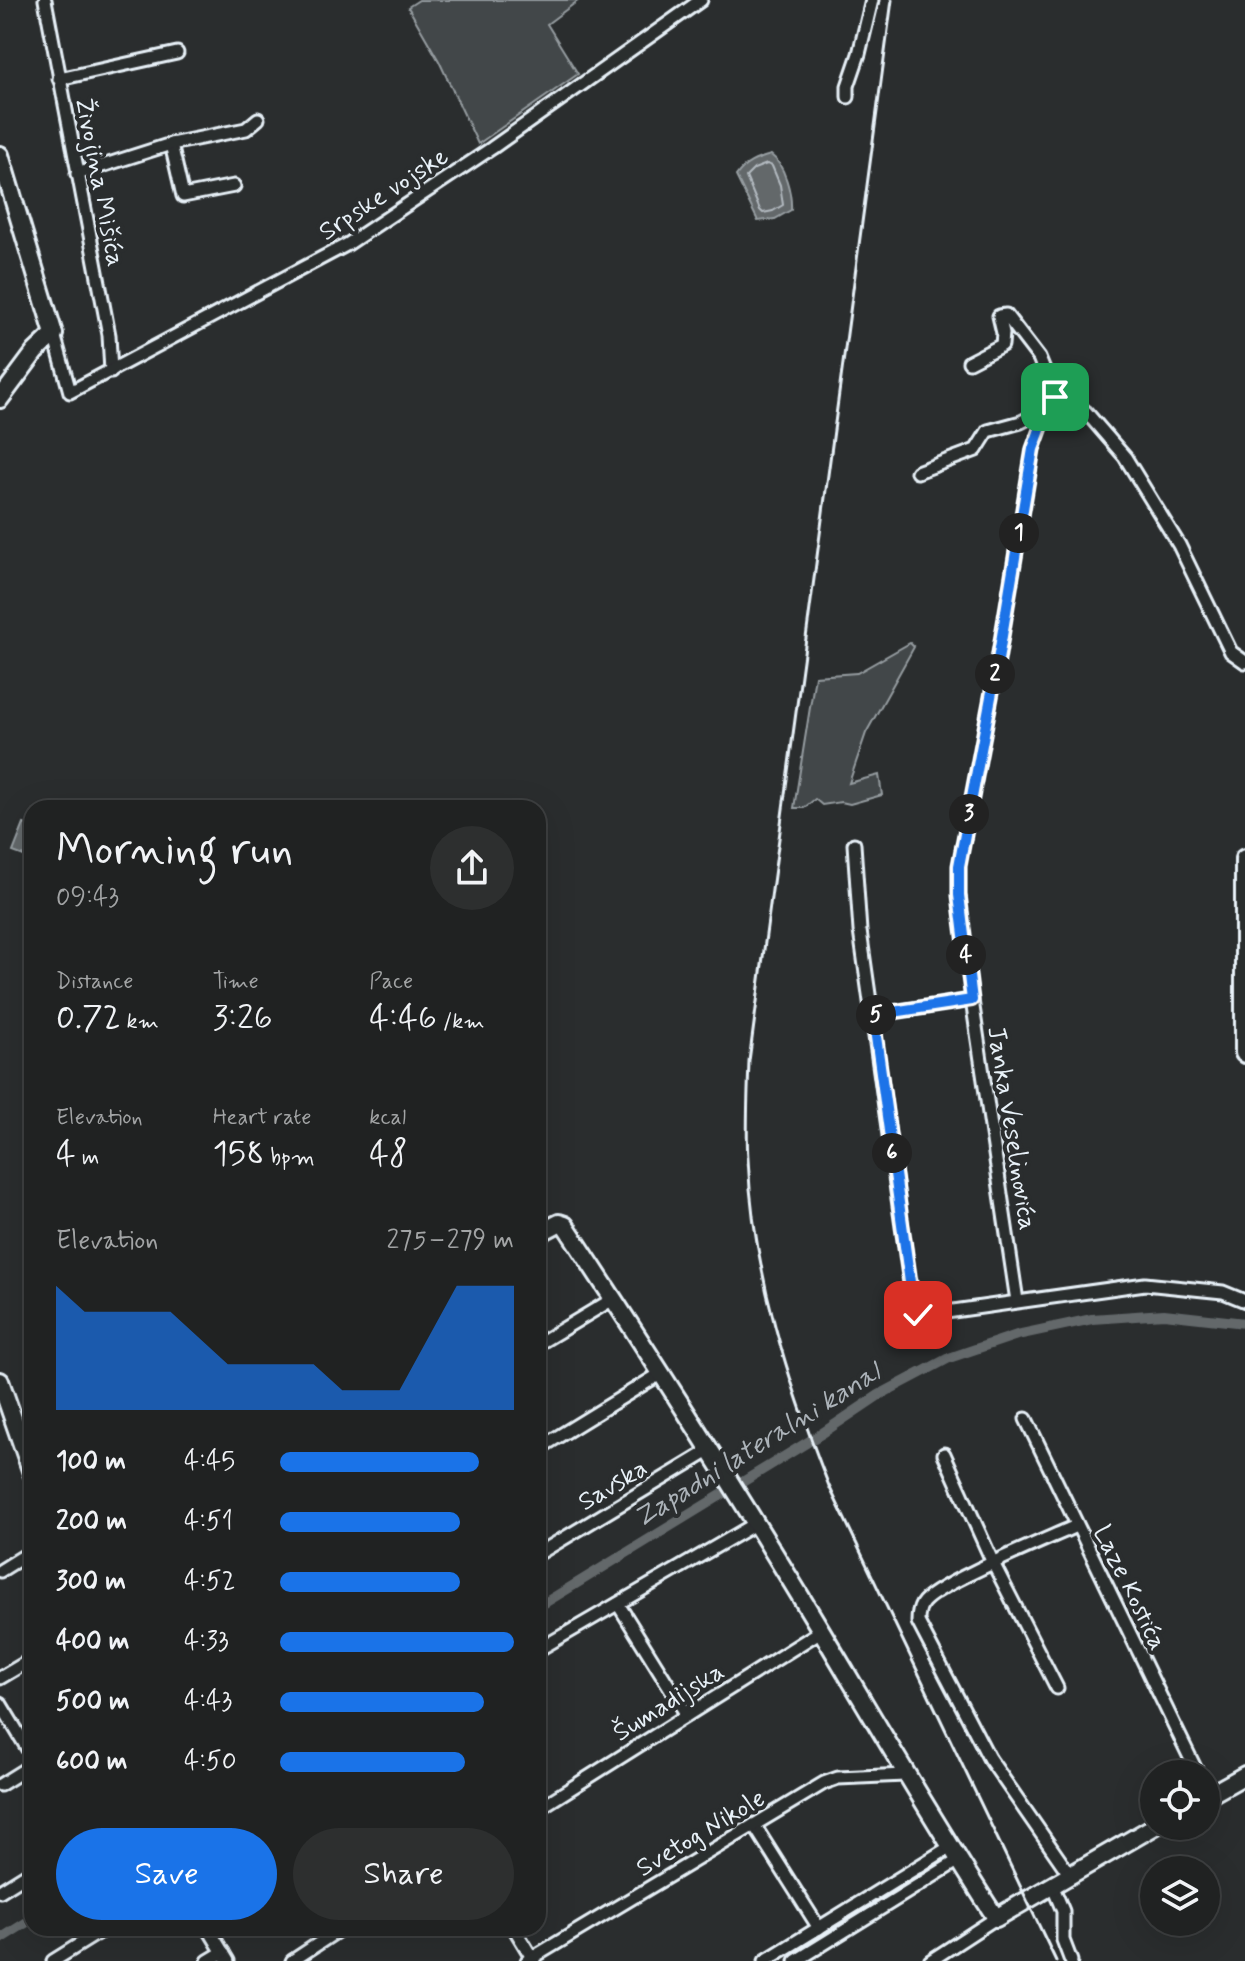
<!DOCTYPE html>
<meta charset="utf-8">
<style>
:root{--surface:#202222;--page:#2d2f2f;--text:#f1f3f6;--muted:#a2a4a5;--line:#3d3f40;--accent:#1a73e8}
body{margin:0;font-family:Mynerve,sans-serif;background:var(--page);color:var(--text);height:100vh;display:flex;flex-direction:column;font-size:30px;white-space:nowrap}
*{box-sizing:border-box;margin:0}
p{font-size:26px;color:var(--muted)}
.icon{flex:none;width:44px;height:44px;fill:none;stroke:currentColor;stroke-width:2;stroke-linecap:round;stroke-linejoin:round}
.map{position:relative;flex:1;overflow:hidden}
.sheet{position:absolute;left:24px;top:800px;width:522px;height:1136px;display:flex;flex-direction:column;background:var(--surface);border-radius:24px;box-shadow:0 8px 32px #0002,0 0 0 2px var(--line)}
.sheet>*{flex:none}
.fabs{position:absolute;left:1140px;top:1760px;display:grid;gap:16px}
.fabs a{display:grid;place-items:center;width:80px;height:80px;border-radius:50%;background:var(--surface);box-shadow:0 8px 32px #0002,0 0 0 2px var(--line);font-size:40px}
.pin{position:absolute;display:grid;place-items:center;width:68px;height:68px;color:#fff;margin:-34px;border-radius:16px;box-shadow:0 4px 12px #0006}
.km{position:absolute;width:40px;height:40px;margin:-20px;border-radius:50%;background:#222;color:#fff;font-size:22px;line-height:40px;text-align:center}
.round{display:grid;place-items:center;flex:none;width:84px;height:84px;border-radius:42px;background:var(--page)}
.overview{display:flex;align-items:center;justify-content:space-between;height:136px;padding:0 32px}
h1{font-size:44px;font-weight:600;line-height:60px}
.stats{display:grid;grid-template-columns:repeat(3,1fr);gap:12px;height:136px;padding:8px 32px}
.stats div{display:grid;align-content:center}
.stats b{font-size:34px;font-weight:600}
.stats small{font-size:22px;font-weight:400}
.stats p{font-size:22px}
.chart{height:224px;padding:16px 32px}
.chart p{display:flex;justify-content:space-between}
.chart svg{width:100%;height:144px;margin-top:8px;fill:var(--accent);opacity:.7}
.button{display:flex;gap:16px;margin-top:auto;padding:16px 32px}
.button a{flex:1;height:92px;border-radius:48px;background:var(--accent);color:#fff;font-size:32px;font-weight:600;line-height:92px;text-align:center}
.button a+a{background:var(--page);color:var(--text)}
ul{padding:0 32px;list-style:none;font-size:26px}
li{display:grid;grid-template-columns:128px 96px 1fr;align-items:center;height:60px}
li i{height:20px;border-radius:10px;background:var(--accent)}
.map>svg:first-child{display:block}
.green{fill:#424648;stroke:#959ca0;stroke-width:2}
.water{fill:#63686b;stroke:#989fa3;stroke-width:2}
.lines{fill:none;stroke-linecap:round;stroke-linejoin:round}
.shore{stroke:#b3bac0;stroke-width:2}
.canal{stroke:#63686b;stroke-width:10}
.street-casing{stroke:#e8f1f8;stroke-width:17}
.secondary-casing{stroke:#e8f1f8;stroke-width:22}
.primary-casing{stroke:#e8f1f8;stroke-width:24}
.street{stroke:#2a2d2e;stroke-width:11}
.secondary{stroke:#2a2d2e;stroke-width:16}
.primary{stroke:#2a2d2e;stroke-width:18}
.rail{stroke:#e8f1f8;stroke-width:3}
.route-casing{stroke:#fff;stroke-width:16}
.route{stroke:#1a73e8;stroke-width:10}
.labels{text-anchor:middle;stroke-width:8;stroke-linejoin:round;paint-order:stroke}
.street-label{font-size:26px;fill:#e8f1f8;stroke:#2a2d2e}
.water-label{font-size:28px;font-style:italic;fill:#acb3b9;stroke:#2a2d2e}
</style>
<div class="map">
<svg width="1245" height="1961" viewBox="0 0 1245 1961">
<rect width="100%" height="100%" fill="#2a2d2e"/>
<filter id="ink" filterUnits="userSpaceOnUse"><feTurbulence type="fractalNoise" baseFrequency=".0125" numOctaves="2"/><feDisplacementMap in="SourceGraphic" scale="16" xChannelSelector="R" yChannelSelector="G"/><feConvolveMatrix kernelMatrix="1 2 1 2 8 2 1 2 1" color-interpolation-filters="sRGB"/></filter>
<g filter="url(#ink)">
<g class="green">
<path d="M419,0H579L547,24L578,74L478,144L439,61L408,7Z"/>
<path d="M910,643L914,647L866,733L849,783L879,775L882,795L850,804L841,802L822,805L815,799L804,808H794L815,676L857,673Z"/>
</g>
<g class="water">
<path d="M771,155C785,165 792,194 791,210L775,219L758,221L736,176C745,163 756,159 771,155Z"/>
<path d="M24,824L32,827V859L13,852Z"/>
</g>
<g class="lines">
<path class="shore" d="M767,164L772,166L780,185L783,205L773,211L763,213L760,210L746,177L754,169Z"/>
<g class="canal">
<path d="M538,1607L821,1434L879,1395L949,1358L1017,1335L1092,1319L1164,1314L1245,1323"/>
<path d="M0,1939L32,1919"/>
</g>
<g class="street-casing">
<g id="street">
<path d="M45,0L109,335L111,372"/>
<path d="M59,79L177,53"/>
<path d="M848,97V86L859,54L872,0"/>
<path d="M171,144L183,196L234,186"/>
<path d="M77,174L171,144L246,129L258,119"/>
<path d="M54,334L70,392L348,244L492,148L701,0"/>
<path d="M969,362L1002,345L1003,333L999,316L1006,315L1039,358L1055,397L1073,402L1086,412L1125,457L1179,545L1231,652L1245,662"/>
<path d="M917,472L976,450L988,431L1021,422L1048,408"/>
<path d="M854,844L860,931L914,1311L925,1315L1145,1284L1223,1292L1245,1301"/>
<path d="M873,1015L972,1000"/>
<path d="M1017,1301L972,1000L959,895V866L998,660L1033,449L1048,408L1055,397"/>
<path d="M538,1344L613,1299"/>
<path d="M1026,1419L1198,1774"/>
<path d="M538,1449L660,1374"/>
<path d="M944,1454L993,1563L1057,1688"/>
<path d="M538,1554L709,1451"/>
<path d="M0,1571L32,1551"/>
<path d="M618,1604L687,1715"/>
<path d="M538,1650L755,1524"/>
<path d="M0,1678L32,1659"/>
<path d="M0,1703L32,1756"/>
<path d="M0,1785L32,1765"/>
<path d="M538,1809L821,1631"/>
<path d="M754,1825L819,1928"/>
<path d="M1070,1875L989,1758L918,1622C918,1617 919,1609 922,1604C933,1585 1050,1538 1076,1526"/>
<path d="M1052,1885L1063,1911V1940L1071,1961"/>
<path d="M0,1891L32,1871"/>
<path d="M208,1928L228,1961"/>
<path d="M514,1928L534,1961"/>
<path d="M53,1961L106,1928"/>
<path d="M208,1961L223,1952"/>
<path d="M292,1961L342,1928"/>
<path d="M527,1961L824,1783L838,1778L905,1775"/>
<path d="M765,1961L950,1847"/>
<path d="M796,1961L959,1860"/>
<path d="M930,1961L996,1918"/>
</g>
</g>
<g class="secondary-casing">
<g id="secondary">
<path d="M0,155L54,334L35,352L0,399"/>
<path d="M538,1234L559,1223L565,1225C653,1359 739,1494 822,1632C879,1728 935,1824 996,1918L1155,1826"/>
<path d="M0,1381L32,1473"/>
<path d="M1206,1797L1245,1775"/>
</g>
</g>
<g class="primary-casing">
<path id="primary" d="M1245,859V1053"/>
</g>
<use href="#street" class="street"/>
<use href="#secondary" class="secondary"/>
<use href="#primary" class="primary"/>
<path class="rail" d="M892,0L749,1061C748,1093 746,1127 748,1159C753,1272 788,1382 829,1486L1056,1961"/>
</g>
</g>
<g class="lines" filter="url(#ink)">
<g class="route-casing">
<path id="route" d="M918,1315L914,1311L873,1015L972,1000L959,895V866L998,660L1033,449L1048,408L1055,397"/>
</g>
<use href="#route" class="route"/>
</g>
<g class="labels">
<g class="street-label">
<text transform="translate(101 182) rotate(79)" y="9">Živojina Mišića</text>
<text transform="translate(383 193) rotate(-33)" y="9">Srpske vojske</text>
<text transform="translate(1013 1128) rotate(81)" y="9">Janka Veselinovića</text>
<text transform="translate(612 1484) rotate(-31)" y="9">Savska</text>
<text transform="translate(1131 1587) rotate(64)" y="9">Laze Kostića</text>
<text transform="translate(668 1701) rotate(-32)" y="9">Šumadijska</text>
<text transform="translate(700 1832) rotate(-31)" y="9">Svetog Nikole</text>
</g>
<g class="water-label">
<text transform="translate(756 1444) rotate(-32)" y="10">Zapadni lateralni kanal</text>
</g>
</g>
</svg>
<div class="fabs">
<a><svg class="icon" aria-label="locate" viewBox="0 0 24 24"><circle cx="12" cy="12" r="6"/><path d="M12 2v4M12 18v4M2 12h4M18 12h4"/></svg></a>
<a><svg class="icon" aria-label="layers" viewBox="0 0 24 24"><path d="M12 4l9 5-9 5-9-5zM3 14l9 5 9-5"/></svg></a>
</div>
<div class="pin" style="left:1055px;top:397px;background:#1e9e55"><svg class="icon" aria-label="arrive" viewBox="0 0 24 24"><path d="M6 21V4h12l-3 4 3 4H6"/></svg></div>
<div class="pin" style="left:918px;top:1315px;background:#d93025"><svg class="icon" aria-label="check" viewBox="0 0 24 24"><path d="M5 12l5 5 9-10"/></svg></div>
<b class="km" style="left:1019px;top:533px">1</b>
<b class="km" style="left:995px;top:674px">2</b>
<b class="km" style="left:969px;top:814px">3</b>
<b class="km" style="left:966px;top:955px">4</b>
<b class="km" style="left:876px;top:1015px">5</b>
<b class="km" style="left:892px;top:1153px">6</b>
<section class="sheet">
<div class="overview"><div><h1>Morning run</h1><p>09:43</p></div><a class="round"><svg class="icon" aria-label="share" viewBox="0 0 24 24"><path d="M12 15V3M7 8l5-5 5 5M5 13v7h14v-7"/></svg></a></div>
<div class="stats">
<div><p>Distance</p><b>0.72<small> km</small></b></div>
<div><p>Time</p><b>3:26</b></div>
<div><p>Pace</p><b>4:46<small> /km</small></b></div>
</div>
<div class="stats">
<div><p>Elevation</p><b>4<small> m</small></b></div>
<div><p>Heart rate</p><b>158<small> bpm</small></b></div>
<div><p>kcal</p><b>48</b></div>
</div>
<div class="chart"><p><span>Elevation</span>275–279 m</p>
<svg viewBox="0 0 160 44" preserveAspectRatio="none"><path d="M0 44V6L10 14L20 14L30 14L40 14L50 22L60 30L70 30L80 30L90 30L100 38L110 38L120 38L130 22L140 6L150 6L160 6V44z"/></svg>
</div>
<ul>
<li><b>100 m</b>4:45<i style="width:85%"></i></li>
<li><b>200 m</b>4:51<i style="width:77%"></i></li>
<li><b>300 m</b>4:52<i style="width:77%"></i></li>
<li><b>400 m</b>4:33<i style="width:100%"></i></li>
<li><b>500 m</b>4:43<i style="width:87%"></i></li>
<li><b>600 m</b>4:50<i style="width:79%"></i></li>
</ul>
<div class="button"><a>Save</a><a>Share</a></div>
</section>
</div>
